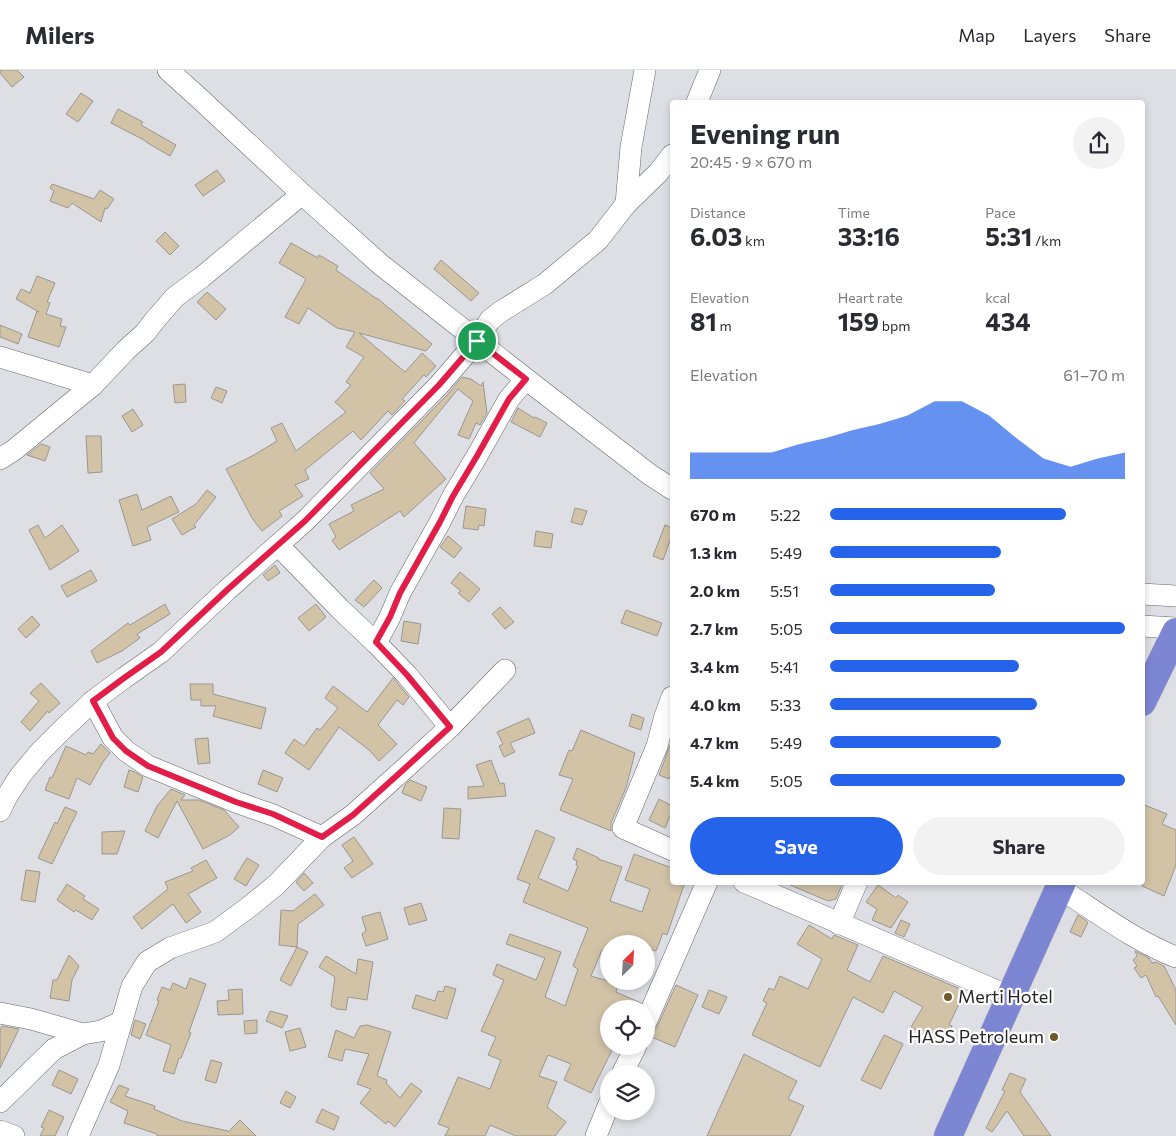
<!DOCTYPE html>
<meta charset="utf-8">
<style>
:root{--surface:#fff;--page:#f2f2f3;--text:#2b2b33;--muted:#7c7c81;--line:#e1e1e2;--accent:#2563eb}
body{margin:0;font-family:Commissioner,sans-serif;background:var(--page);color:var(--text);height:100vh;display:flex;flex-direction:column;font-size:19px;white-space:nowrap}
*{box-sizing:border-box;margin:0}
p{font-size:16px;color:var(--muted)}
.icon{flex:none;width:28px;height:28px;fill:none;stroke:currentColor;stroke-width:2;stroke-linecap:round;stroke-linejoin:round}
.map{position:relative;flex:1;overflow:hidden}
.panel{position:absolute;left:670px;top:30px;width:475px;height:785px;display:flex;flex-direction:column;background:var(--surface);border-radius:5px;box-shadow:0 2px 8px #0003}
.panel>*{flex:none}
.needle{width:32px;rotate:24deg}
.buttons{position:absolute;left:600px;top:865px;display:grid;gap:10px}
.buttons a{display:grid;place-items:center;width:55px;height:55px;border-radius:50%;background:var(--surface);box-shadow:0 2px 8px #0003;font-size:25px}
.pin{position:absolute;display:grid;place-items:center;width:42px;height:42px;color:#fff;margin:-21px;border:2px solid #fff;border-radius:50%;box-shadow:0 1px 5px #0007}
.round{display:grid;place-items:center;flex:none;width:52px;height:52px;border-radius:26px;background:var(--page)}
.summary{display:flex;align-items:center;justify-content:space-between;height:85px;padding:0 20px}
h1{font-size:28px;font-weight:700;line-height:38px}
.stats{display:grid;grid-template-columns:repeat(3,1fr);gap:8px;height:85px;padding:5px 20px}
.stats div{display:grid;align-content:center}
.stats b{font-size:25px;font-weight:700}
.stats small{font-size:14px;font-weight:400}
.stats p{font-size:14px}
.chart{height:140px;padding:10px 20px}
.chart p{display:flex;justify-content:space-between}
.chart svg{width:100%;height:90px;margin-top:5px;fill:var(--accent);opacity:.7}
.action{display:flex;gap:10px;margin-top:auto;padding:10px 20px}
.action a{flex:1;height:58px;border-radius:30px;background:var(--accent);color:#fff;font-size:20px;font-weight:700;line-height:58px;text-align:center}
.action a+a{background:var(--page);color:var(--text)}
ul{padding:0 20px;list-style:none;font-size:16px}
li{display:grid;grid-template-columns:80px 60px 1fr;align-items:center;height:38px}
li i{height:12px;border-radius:6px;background:var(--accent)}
header{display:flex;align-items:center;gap:30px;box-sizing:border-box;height:70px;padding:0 25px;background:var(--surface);border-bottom:1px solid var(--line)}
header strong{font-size:24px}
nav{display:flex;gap:28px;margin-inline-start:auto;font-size:18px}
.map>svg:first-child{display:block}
.building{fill:#d2c3a7;stroke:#999791}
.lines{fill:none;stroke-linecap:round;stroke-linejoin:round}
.minor-casing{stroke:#66676d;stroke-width:22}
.highway-casing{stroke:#bebebe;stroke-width:29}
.minor{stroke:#fff;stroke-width:21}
.highway{stroke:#7c86d3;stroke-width:28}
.route-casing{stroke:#fff;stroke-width:10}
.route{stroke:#e11d48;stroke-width:6}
.poi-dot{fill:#715a2a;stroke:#fff;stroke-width:2}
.labels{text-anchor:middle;stroke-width:4.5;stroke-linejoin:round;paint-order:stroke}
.poi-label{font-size:18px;fill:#262628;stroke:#fff;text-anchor:start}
</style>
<header>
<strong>Milers</strong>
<nav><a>Map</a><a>Layers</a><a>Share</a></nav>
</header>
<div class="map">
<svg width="1176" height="1066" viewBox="0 0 1176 1066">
<rect width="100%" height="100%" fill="#dddfe5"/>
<g class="building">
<path d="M0,0H17L24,7L12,17L0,3Z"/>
<path d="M81,23L93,31L78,52L66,44Z"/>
<path d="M118,39L143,52L141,55L176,75L170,86L146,72V71L111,53Z"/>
<path d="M217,100L225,111L203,126L195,115Z"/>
<path d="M52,114L94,129L100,120L114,129L107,139L105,138L101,152L72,133L68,138L50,131L54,121L50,118Z"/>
<path d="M165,162L179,176L170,185L156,171Z"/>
<path d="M291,173L318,188L319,185L338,196L336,200L377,229V228L432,274L426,281L359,263L405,302L422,283L436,296L426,307L424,305L402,329L405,331L392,345L388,341L361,370L353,361L305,400L309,409L295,415L303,426L279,441L282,446L262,461L252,448L226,399L254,385L277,371L271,358L282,353L296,381L346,342L335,332L351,315L346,312L364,287L346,277L355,262L337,258L308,238L299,254L285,247L306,209L279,193Z"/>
<path d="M441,190L479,223L471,231L434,199Z"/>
<path d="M37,206L55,213L47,232L50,233L46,244L62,249L60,256L66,257L59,277L28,267L37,241L39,242L16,229L21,219L30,223Z"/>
<path d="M207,222L226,239L216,250L197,232Z"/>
<path d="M0,255L22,264L18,274L0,267Z"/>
<path d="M462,307L471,309L481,316L483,312L487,343L480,355L476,353L469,369L458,365L473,331L458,319L414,373L446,409L404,447L400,441L339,480L332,470L336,467L329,454L354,441L351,435L384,419L370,403L448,324Z"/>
<path d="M185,314L186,332L175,333L173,315Z"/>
<path d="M216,317L227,321L222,333L211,328Z"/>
<path d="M518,338L534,348L535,347L547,353L540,367L511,352Z"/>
<path d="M133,339L143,355L132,362L122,346Z"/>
<path d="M86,366H101L102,402L88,403Z"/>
<path d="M41,374L50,377L45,391L27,385Z"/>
<path d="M207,420L216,427L194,455L196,457L182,465L172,449L196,434Z"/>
<path d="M137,424L142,440L171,426L179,442L147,457L151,470L133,476L119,430Z"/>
<path d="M466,436L486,439L484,456L479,455L478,460L463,458Z"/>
<path d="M575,438L587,441L582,455L571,452Z"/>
<path d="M38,455L45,468L62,455L79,481L50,500L29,460Z"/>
<path d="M665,455L672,458V465L663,490L653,486Z"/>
<path d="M536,461L553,464L551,478L534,476Z"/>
<path d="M448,466L462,478L454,488L440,477Z"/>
<path d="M275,495L280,503L268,511L263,505Z"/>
<path d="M91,500L97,511L67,527L61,516Z"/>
<path d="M460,502L480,519L469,532L458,523L461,521L451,513Z"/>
<path d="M374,510L382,518L364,537L355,530Z"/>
<path d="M165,534L170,544L137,564L140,568L122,581L97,593L91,581L128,553L130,555Z"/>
<path d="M316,534L326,547L309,561L298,548Z"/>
<path d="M500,537L514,552L505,559L492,544Z"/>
<path d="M626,540L662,553L657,566L621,553Z"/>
<path d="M32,546L40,555L26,568L18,559Z"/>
<path d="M404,551L421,554L418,574L401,571Z"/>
<path d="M393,608L409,627L403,635L397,630L378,655L397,674L379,691L369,680L339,657L309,700L285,683L294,669L304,676L317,658L320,660L338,638L325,628L333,616L367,642Z"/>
<path d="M41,613L60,633L49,643L48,641L30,661L21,652L39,631L30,623Z"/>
<path d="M190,614H213V624L266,638L261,659L213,646L216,636H201V630H191Z"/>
<path d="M632,644L644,648L641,660L629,656Z"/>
<path d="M529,648L535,663L510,673L515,682L504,687L499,676L503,674L497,662Z"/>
<path d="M581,660L635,683L626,718L611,753V761L560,740L573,709L559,705L569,680L572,681Z"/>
<path d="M208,668L210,693L198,694L195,669Z"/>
<path d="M672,670V701L669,709L659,705Z"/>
<path d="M101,674L110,683L103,692L90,715L77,708L69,729L45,720L50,707L52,708L66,676L86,685L88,682L93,684Z"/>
<path d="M491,690L500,714L504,713L506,726L468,729V717L484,716L476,695Z"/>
<path d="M129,700L135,702L143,707L138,722L124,717Z"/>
<path d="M263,700L283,708L277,722L258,714Z"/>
<path d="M410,710L427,717L421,731L402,723L405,715Z"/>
<path d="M171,719L185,725L181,730H199L224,740L239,757L230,765L203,779L177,731L158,768L145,761L157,736Z"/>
<path d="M659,729L672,736V741L665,758L649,750Z"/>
<path d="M1142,734L1167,744L1162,754L1176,760V795L1164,826L1142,816Z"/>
<path d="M65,737L77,742L52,794L38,788L55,752L57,754Z"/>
<path d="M444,738L461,739L459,769L442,768Z"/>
<path d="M536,760L555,768L538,808L568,821L578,796L576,795L577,791L573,789L577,778L599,788L598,789L622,797L610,831L642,842L650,819L625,810L634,784L672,798V812H685L667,865L663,863L656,881L646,878V874H609V882L602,880L591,906L618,914L616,922L641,933L638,939H609V976H614L591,1023L564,1010L571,994L548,985L539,1006L557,1012L547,1037L566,1052L555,1066H516L490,1055L485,1066H445L449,1058L438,1054L458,1007L490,1019L501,990L488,985L496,967L481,961L504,910L493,905L497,894L536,910L545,888L506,874L510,864L561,882L545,927L565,936L578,899L573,896L588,858L523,832L530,814L517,809Z"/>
<path d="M125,761L117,784H102V762Z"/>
<path d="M354,767L373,794L352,808L344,798L353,791L342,775Z"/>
<path d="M247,788L259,795L246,816L234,809Z"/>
<path d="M206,790L217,808L188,824L201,842L186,853L173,834L142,859L133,847L168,819L165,812L193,801L191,798Z"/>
<path d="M26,800L40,802L35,832L21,830Z"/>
<path d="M304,803L313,813L304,821L296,812Z"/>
<path d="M783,812H843L836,829L828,831Z"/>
<path d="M67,814L85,826L83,829L99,839L92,850L76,840L74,842L57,830Z"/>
<path d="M878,815L896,828L898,825L908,832L891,858L872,850L877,839L866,832Z"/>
<path d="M315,824L324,835L298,854L297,877L279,875L281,840L293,841Z"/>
<path d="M421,833L427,850L409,855L404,838Z"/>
<path d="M380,842L388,869L366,876L362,864L366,861L362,847Z"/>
<path d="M1078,845L1088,852L1081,867L1070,862Z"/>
<path d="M901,850L910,854L904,867L895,863Z"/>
<path d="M809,855L832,869L834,865L858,875L847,900L870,912L883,886L965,921L949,955L952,956L942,975L911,957L923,937L894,921L883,943L853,927L820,997L752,965L767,933L763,931L769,918L774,920L780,906L808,919L822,889L797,874Z"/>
<path d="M297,877L308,882L291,916L280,910Z"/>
<path d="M1135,881L1149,888L1152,893L1156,892L1164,896L1176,920V955L1158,926L1156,927L1146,905L1141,908L1134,898L1137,896L1133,890L1137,886Z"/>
<path d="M69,885L79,896L72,910L69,931L50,928L53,910H57Z"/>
<path d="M326,886L356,904L358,889L373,892L367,930L348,927L346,940L337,939L331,936L335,907L319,897Z"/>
<path d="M190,908L206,914L189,962L191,963L181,988H179L174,1004L163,1001L171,975L146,965L159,931L157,930L162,917L170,920L173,913L186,919Z"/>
<path d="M676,915L698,925L675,977L647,965L654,962L657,957Z"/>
<path d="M445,916L456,919L447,949L412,938L416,925L435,931L438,921L443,922Z"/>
<path d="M242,919L243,944L218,945L217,931L229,930L228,920Z"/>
<path d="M709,920L727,927L719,944L702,937Z"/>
<path d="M270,941L288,946L282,958L266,951Z"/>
<path d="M135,950L146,954L140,969L131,965Z"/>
<path d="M257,950V963L245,964L244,951Z"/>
<path d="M367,955L391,962L377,1006L387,1010L386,1013L400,1028L411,1013L422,1021L395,1057L388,1051L386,1054L360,1033L371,1019L357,1014L369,984L345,979L342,991L328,987L336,960L354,968L360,956Z"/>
<path d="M2,956L19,959L0,998V960Z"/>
<path d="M300,958L306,977L290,981L285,962Z"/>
<path d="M884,965L903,974L881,1019L861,1010Z"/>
<path d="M744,984L797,1011L788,1029L804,1036L790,1066H707Z"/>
<path d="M211,990L222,993L216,1013L205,1010Z"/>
<path d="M59,1000L78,1009L71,1024L52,1015Z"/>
<path d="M1010,1003L1026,1009L1020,1022L1051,1066H1024L1007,1041L992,1062L986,1058L1005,1021L1002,1020Z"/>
<path d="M119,1015L129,1019L125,1026L155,1036L154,1039L182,1051L228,1061V1062L240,1050L256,1066H157V1064L124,1053L128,1041L110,1032Z"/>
<path d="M286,1021L296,1027L290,1038L280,1033Z"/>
<path d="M322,1039L339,1047L334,1060L316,1052Z"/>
<path d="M49,1040L64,1047L55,1066H40L44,1058L41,1057Z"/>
</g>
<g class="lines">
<g class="minor-casing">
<g id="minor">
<path d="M168,0L198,27L302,124L380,194L526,309L649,404L672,419"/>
<path d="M697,32L710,0"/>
<path d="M626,134L631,77L645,0"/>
<path d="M0,287L93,315"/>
<path d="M0,389L14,380L93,315L126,280L145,263L155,250L175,227L202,207L302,124"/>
<path d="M278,475L340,539L376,573L407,605L450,657"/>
<path d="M1142,524L1176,526"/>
<path d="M1142,556L1176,558"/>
<path d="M376,573L390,547L400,523L440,452L453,426L477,386L509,329L526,309"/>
<path d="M672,627L665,646L657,676L623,758L672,780"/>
<path d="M93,631L113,668L126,681L148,696L236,732L273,745L322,767"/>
<path d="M0,741L6,728L20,706L40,682L64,658L93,631L124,608L161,582L227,520L305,451L439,315L477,271L490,250L500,242L545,214L598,170L626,134L658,103L672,85"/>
<path d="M744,812L1011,927"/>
<path d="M1059,818C1097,842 1135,871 1176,887"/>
<path d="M839,854L857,812"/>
<path d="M0,943L31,949L83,964L101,961L121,952"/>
<path d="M646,952L707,812"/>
<path d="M622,1004L636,976"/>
<path d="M0,1032L54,979L83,964"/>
<path d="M0,1061L14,1066"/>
<path d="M78,1066L109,995L132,916L147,892L170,878L215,862L249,837L276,815L322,767L353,745L403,700L450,657L505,600"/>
<path d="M596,1066L609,1034"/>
</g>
</g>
<g class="highway-casing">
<g id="highway">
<path d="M1142,632L1176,562"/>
<path d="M948,1066L1062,812"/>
</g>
</g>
<use href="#minor" class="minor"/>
<use href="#highway" class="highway"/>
</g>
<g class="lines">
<g class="route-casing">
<path id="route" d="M477,271L526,309L509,329L477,386L453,426L440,452L400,523L390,547L376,572L407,605L450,657L403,700L353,745L322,767L273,744L236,732L148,696L126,681L113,668L93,631L124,608L161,582L227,520L305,451L439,315Z"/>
</g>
<use href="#route" class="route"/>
</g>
<g class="poi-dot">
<circle cx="948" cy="927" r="5"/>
<circle cx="1054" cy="967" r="5"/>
</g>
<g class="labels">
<g class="poi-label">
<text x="958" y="933">Merti Hotel</text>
<text x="1044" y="973" text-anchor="end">HASS Petroleum</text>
</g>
</g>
</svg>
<div class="buttons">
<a><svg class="needle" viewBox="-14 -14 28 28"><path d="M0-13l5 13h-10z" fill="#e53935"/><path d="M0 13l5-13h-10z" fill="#7c7c81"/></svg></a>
<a><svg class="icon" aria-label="locate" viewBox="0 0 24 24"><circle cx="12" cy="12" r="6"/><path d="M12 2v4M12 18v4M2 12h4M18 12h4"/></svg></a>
<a><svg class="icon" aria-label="layers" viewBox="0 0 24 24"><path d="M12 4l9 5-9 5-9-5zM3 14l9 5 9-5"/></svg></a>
</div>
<div class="pin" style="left:477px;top:271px;background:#1e9e55"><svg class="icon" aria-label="arrive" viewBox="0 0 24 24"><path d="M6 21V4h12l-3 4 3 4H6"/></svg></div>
<section class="panel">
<div class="summary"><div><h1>Evening run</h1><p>20:45 · 9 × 670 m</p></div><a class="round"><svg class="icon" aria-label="share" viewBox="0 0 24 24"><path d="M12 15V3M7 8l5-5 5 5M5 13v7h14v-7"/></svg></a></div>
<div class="stats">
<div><p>Distance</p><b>6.03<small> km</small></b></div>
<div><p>Time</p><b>33:16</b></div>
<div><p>Pace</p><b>5:31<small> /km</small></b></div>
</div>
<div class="stats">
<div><p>Elevation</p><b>81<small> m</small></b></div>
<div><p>Heart rate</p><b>159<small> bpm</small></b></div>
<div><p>kcal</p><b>434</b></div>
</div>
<div class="chart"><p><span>Elevation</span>61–70 m</p>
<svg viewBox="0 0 160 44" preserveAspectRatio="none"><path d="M0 44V31L10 31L20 31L30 31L40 27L50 24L60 20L70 17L80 13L90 6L100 6L110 13L120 24L130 34L140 38L150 34L160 31V44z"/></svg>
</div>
<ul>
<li><b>670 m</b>5:22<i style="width:80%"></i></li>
<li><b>1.3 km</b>5:49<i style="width:58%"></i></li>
<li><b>2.0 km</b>5:51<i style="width:56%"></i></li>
<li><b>2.7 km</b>5:05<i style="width:100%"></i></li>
<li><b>3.4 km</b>5:41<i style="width:64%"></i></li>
<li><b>4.0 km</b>5:33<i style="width:70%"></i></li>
<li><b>4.7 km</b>5:49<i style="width:58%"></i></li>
<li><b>5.4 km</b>5:05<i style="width:100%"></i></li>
</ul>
<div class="action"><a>Save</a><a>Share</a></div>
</section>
</div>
